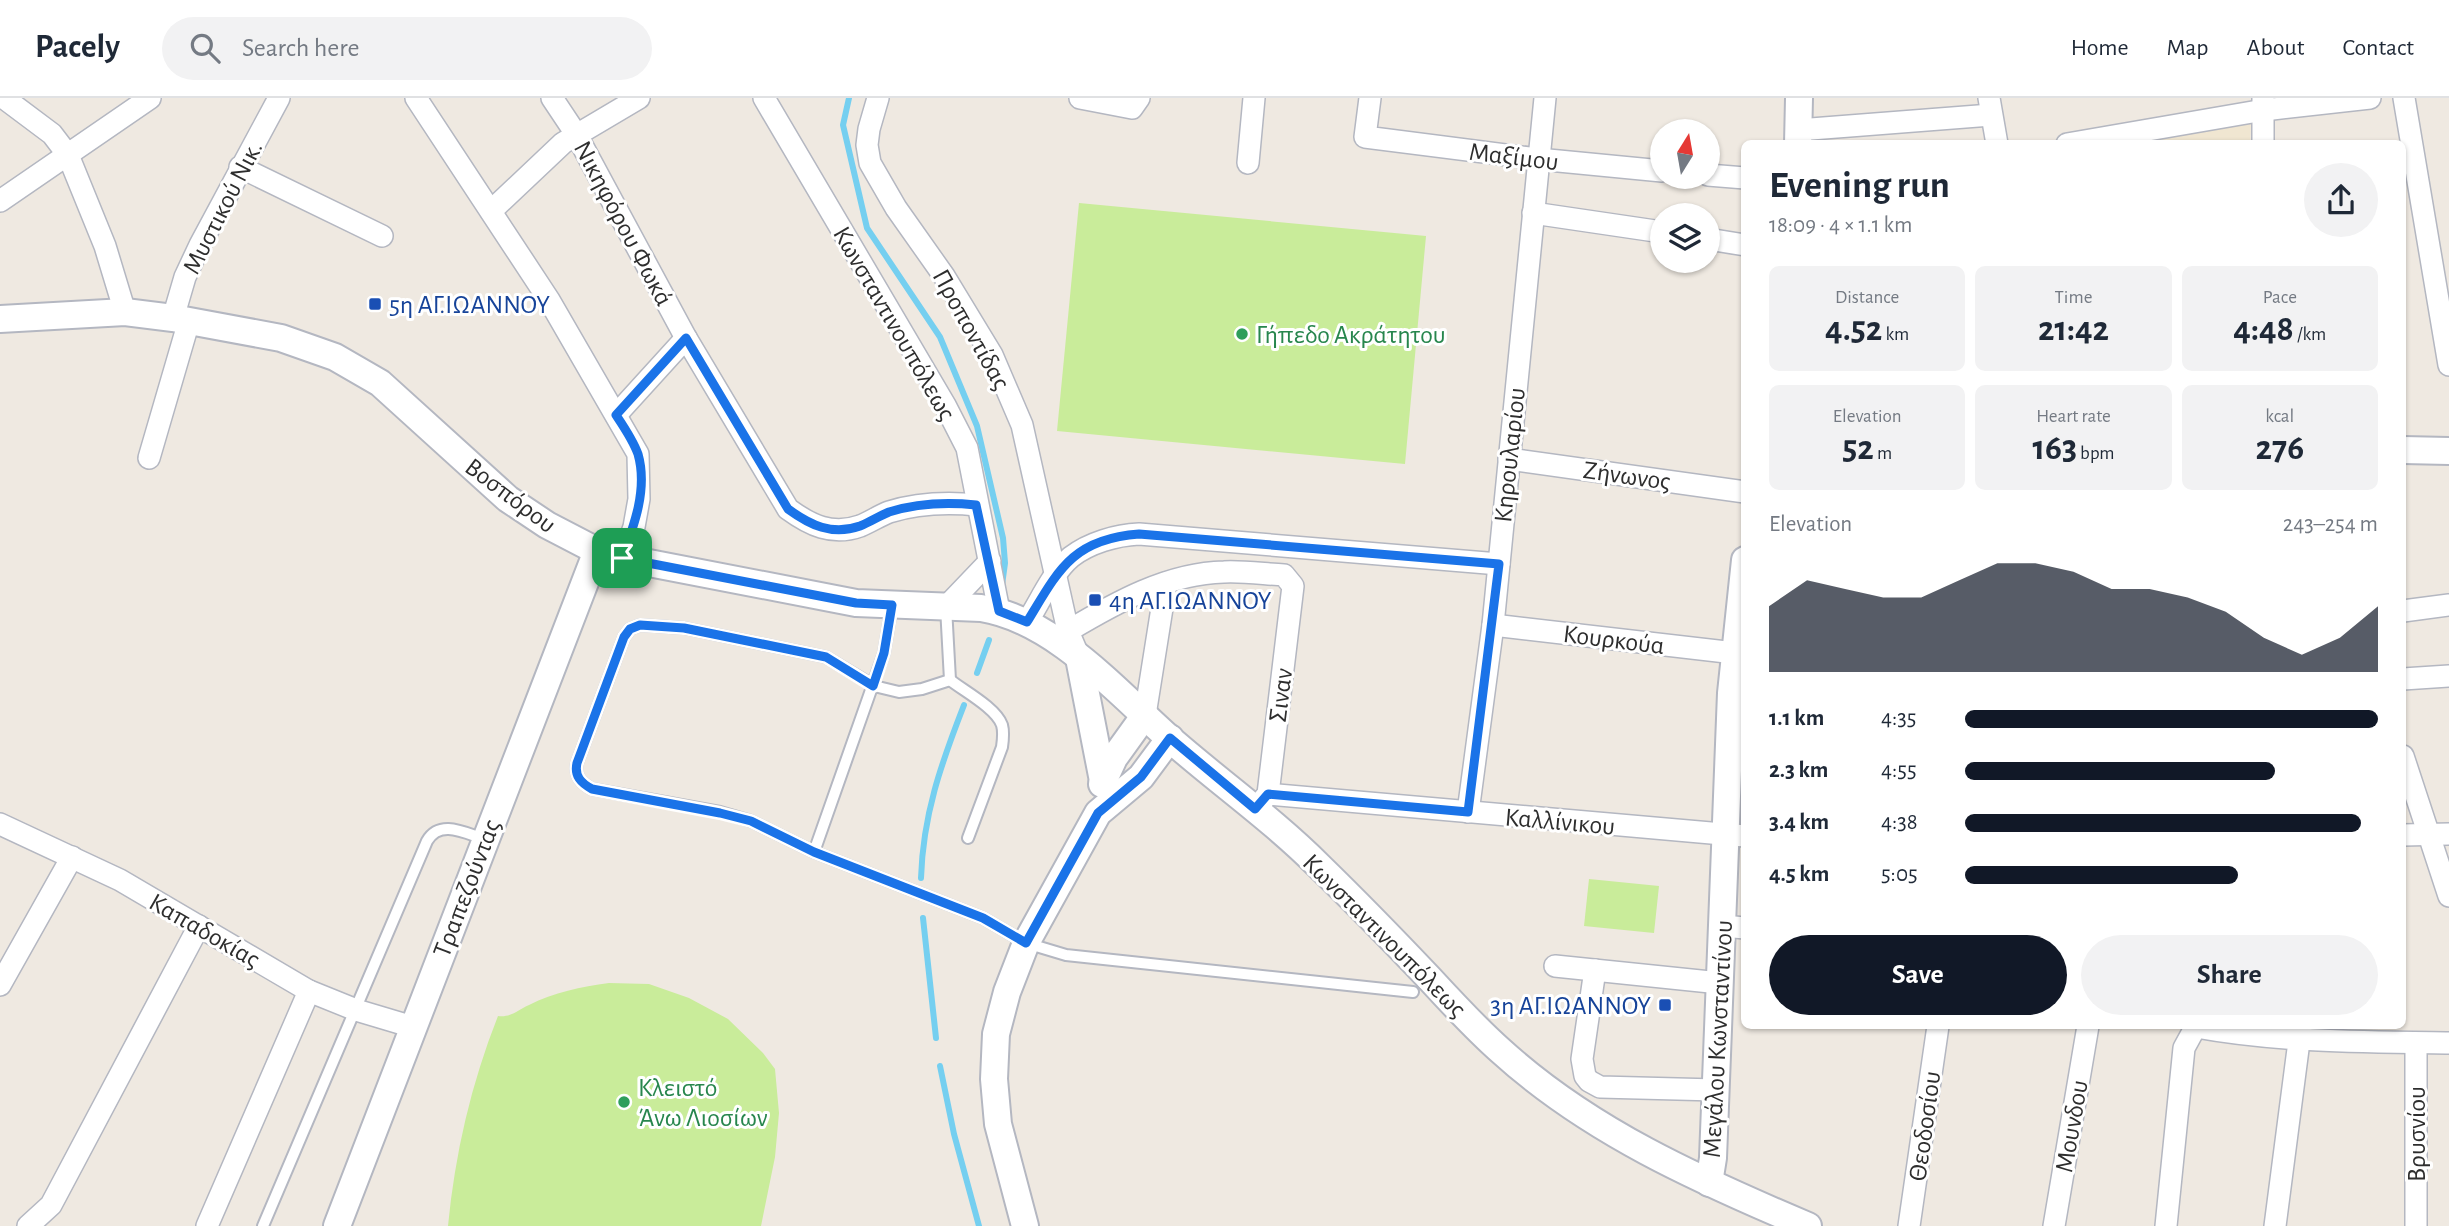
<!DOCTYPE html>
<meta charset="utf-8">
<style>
:root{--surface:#fff;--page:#f2f2f3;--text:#1f2937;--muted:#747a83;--line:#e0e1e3;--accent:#111827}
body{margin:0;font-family:"Alegreya Sans",sans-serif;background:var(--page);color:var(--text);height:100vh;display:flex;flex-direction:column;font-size:26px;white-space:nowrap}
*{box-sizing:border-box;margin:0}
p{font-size:23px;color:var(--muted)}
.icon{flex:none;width:38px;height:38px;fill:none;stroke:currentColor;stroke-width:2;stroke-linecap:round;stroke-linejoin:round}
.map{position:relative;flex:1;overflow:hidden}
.panel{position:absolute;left:1741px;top:42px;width:665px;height:889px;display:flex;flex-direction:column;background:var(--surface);border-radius:10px;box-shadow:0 2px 5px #0004}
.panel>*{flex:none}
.needle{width:46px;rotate:11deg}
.tools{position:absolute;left:1650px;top:21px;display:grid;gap:14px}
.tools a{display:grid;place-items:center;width:70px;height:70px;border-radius:50%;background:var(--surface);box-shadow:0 2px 5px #0004;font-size:35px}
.pin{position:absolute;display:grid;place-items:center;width:60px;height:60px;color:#fff;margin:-30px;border-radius:14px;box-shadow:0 4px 10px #0006}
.round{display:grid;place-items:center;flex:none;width:74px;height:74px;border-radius:37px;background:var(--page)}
.overview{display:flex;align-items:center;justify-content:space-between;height:119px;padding:0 28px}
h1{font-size:38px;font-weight:700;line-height:52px}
.figures{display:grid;grid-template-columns:repeat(3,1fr);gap:10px;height:119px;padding:7px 28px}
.figures div{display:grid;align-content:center;border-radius:10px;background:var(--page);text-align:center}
.figures b{font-size:35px;font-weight:700}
.figures small{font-size:19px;font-weight:400}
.figures p{font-size:19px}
.chart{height:196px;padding:14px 28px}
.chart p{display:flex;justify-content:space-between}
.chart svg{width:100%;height:126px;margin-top:7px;fill:var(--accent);opacity:.7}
.primary-button{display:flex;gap:14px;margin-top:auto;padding:14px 28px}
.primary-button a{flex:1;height:80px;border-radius:42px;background:var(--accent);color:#fff;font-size:28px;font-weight:700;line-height:80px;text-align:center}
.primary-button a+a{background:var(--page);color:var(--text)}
ul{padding:0 28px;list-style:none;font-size:23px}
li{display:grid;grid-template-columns:112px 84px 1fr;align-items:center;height:52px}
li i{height:18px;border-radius:9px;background:var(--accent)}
header{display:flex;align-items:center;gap:42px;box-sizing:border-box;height:98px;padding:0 35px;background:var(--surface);border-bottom:2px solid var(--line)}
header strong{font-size:33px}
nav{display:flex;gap:38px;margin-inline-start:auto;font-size:24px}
.search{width:490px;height:63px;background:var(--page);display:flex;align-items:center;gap:18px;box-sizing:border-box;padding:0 24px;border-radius:38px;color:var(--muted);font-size:26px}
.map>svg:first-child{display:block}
.education{fill:#f0e6d1}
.pitch{fill:#c9ec9a}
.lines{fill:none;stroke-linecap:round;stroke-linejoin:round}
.stream{stroke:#75cff0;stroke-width:6}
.service-casing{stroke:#b4b7c1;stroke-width:14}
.minor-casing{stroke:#b4b7c1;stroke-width:24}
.tertiary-casing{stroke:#b4b7c1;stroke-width:30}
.service{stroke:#fff;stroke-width:10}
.minor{stroke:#fff;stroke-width:21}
.tertiary{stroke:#fff;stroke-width:26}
.route-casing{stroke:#fff;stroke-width:14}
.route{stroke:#1a73e8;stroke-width:9}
.transit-dot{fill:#1a4fb4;stroke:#fff;stroke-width:2.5}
.leisure-dot{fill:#2e9e5b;stroke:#fff;stroke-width:2.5}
.labels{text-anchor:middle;stroke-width:6;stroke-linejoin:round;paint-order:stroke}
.street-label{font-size:26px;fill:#2e2e2e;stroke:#fff}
.transit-label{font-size:26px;fill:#164399;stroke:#fff;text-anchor:start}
.leisure-label{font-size:26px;fill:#27864d;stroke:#fff;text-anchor:start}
</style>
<header>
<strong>Pacely</strong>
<div class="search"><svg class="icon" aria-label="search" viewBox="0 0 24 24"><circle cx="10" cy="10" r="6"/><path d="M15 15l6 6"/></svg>Search here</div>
<nav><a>Home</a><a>Map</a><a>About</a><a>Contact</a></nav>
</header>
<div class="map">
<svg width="2449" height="1128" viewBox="0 0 2449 1128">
<rect width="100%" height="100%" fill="#efe9e1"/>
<path class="education" d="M2251,21L2250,45H2121Z"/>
<g class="pitch">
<path d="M1079,105L1426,138L1405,366L1057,333Z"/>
<path d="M1589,781L1659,788L1654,835L1584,828Z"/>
<path d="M609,885L649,886L689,900L728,921L763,955L775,971L779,1015L775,1059L761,1128H448C455,1056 471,986 498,918C510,920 518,912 529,907C554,894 581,889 609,885Z"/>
</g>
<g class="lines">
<g class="stream">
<path d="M849,0L843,27L867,130L940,239L977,328L1003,440L1005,465L1002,487"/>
<path d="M977,575L989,542"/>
<path d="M921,780C923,717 941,666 964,607"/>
<path d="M923,820L936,940"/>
<path d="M940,968L954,1036L979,1128"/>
</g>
<g class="service-casing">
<g id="service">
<path d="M892,507L884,555L814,754L983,820L1026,845L1066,857L1413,894"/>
<path d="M950,582C964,593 996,610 1002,627C1004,634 1003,642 1002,649L968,740"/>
<path d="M814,754L751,723L720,714L592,691C581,685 574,678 577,665L624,539L630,531L640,527L684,530L826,559L874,588L899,594L922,591L950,582L946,509"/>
<path d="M263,1128L427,743C440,721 465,735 484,741"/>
</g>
</g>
<g class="minor-casing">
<g id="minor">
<path d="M4,0L52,36L68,57L105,148L125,214"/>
<path d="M416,0L549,202L638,356L639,401L634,429L623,460"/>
<path d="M552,0L576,36L686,240L788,411C810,427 832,438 860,428C870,424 879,418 889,414C918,405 947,404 977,407"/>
<path d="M764,0L945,307L967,350L999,513"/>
<path d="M878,0L869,31L867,47L870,65L896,110L944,178L992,257L1022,327L1068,533L1079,559"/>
<path d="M1080,0L1132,10L1139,0"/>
<path d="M1370,0L1365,39L1538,61L1662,73"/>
<path d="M1989,0L1997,46"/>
<path d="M2404,0L2449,267"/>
<path d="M1798,32L1991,17"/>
<path d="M2067,46L2264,12L2370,0"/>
<path d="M2263,46V0"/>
<path d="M1248,65L1254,0"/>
<path d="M240,69L382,138"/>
<path d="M1708,77L1745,80"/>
<path d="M0,103L150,0"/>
<path d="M491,113L563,45L639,0"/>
<path d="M1533,115L1662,134"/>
<path d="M1708,141L1745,147"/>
<path d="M173,220L185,179L200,147L279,0"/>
<path d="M616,317L686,240"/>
<path d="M149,360L189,223"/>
<path d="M1509,361L1745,394"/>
<path d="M946,509L990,463"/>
<path d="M2403,513L2449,507"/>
<path d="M1027,524C1040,504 1052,475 1071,459C1089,445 1116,437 1139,436L1499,466"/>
<path d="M1493,527L1735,555"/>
<path d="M1068,533C1115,505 1168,475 1224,474C1243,473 1264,476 1284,477L1293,488L1268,696L1259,707"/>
<path d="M2403,581L2449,578"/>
<path d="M1145,617L1166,485"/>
<path d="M2403,658L2449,798"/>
<path d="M1268,696L1745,738"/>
<path d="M1468,714L1493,527L1545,0"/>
<path d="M0,726L120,782L309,893L356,912L413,929"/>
<path d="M2403,737L2449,736"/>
<path d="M1723,828L1745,830"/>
<path d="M1555,868L1720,885"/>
<path d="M1595,872L1582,961L1585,978L1589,983L1600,989L1716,992"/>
<path d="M0,887L72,759"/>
<path d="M2196,929C2278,944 2365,944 2449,945"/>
<path d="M2416,945V1128"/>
<path d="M28,1128L51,1107L199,828"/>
<path d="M207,1128L309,893"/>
<path d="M1909,1128L1938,928"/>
<path d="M2054,1128L2088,928"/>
<path d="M2166,1128L2184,950L2196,928"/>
<path d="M2275,1128L2301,928"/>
</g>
</g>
<g class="tertiary-casing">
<g id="tertiary">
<path d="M1798,46L1799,0"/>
<path d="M0,221L125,214L173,220L281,240L335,259L380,285L508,401L547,427L597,453L623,460L856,505L981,510C1055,522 1116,593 1170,641C1219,684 1273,722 1319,768C1357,805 1394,843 1430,881C1453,906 1476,931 1501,953C1589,1033 1699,1082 1808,1128"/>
<path d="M2403,352L2449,353"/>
<path d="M1079,560L1103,683"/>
<path d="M1102,686L1114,660L1145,617"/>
<path d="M1709,1085L1713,1060L1731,595L1745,462"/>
<path d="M337,1128L597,453"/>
<path d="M1025,1128L998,1026L994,981L996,936L1007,894L1026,845L1098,715L1141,679L1170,640"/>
</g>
</g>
<use href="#service" class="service"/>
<use href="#minor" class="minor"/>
<use href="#tertiary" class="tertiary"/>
</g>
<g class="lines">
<g class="route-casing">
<path id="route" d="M686,240L788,411C810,427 832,438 860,428C870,424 879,418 889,414C918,405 947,404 976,407L999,513L1027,524C1058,473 1072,441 1139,436L1499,466L1468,714L1268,696L1255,711L1170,640L1141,679L1098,715L1026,845L983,820L814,754L751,723L720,715L592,691C581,685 574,678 577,665L624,539L630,531L640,527L684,530L826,559L873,588L884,555L892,507L856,505L622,460C634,428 648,391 638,356C633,342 624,329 616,317Z"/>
</g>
<use href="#route" class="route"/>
</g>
<g class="transit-dot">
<rect x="368" y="199" width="14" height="14" rx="3.5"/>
<rect x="1088" y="495" width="14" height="14" rx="3.5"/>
<rect x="1658" y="900" width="14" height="14" rx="3.5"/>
</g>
<g class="leisure-dot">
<circle cx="1242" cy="236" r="7"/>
<circle cx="624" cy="1004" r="7"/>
</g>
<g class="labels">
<g class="street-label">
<text transform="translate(1514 58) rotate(7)" y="9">Μαξίμου</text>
<text transform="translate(222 109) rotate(-63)" y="9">Μυστικού Νικ.</text>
<text transform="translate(624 125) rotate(62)" y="9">Νικηφόρου Φωκά</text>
<text transform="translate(895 225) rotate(60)" y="9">Κωνσταντινουπόλεως</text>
<text transform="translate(972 231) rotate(61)" y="9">Προποντίδας</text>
<text transform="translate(1509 357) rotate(-84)" y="9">Κηρουλαρίου</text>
<text transform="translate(1627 377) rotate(8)" y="9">Ζήνωνος</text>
<text transform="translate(511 397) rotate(37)" y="9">Βοσπόρου</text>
<text transform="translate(1614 541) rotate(7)" y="9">Κουρκούα</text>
<text transform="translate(1280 597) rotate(-83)" y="9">Σιναν</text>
<text transform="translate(1560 723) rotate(5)" y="9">Καλλίνικου</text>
<text transform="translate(466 790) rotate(-69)" y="9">Τραπεζούντας</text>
<text transform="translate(205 832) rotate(30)" y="9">Καπαδοκίας</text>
<text transform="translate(1385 837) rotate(45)" y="9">Κωνσταντινουπόλεως</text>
<text transform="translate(1717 941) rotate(-87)" y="9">Μεγάλου Κωνσταντίνου</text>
<text transform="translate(1924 1028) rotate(-82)" y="9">Θεοδοσίου</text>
<text transform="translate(2071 1028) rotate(-80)" y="9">Μουνδου</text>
<text transform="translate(2416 1036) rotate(-90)" y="9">Βρυσνίου</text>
</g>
<g class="transit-label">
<text x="389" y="215">5η ΑΓ.ΙΩΑΝΝΟΥ</text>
<text x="1109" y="511">4η ΑΓ.ΙΩΑΝΝΟΥ</text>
<text x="1651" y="916" text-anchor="end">3η ΑΓ.ΙΩΑΝΝΟΥ</text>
</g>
<g class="leisure-label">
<text x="1256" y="245">Γήπεδο Ακράτητου</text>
<text x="638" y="998">Κλειστό<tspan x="638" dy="30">Άνω Λιοσίων</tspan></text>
</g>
</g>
</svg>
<div class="tools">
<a><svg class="needle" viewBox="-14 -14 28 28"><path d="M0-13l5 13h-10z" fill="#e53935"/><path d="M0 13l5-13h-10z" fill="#747a83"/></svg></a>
<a><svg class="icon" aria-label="layers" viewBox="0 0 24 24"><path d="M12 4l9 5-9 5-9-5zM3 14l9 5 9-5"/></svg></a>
</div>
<div class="pin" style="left:622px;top:460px;background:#1e9e55"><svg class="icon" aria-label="arrive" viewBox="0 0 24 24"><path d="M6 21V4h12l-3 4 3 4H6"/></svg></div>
<section class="panel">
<div class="overview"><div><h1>Evening run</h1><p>18:09 · 4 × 1.1 km</p></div><a class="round"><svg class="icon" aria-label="share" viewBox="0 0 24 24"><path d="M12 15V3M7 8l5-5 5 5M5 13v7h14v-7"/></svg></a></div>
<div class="figures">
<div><p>Distance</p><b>4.52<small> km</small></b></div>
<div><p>Time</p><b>21:42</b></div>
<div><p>Pace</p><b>4:48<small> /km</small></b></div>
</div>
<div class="figures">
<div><p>Elevation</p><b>52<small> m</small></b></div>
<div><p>Heart rate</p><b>163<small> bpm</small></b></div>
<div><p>kcal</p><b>276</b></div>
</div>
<div class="chart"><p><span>Elevation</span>243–254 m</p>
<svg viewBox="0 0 160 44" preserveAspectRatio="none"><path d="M0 44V21L10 12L20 15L30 18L40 18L50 12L60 6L70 6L80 9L90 15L100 15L110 18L120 23L130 32L140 38L150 32L160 21V44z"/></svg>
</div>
<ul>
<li><b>1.1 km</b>4:35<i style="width:100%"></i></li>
<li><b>2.3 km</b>4:55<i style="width:75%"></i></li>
<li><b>3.4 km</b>4:38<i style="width:96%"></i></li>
<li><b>4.5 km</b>5:05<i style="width:66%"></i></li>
</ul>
<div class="primary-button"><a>Save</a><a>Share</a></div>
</section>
</div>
